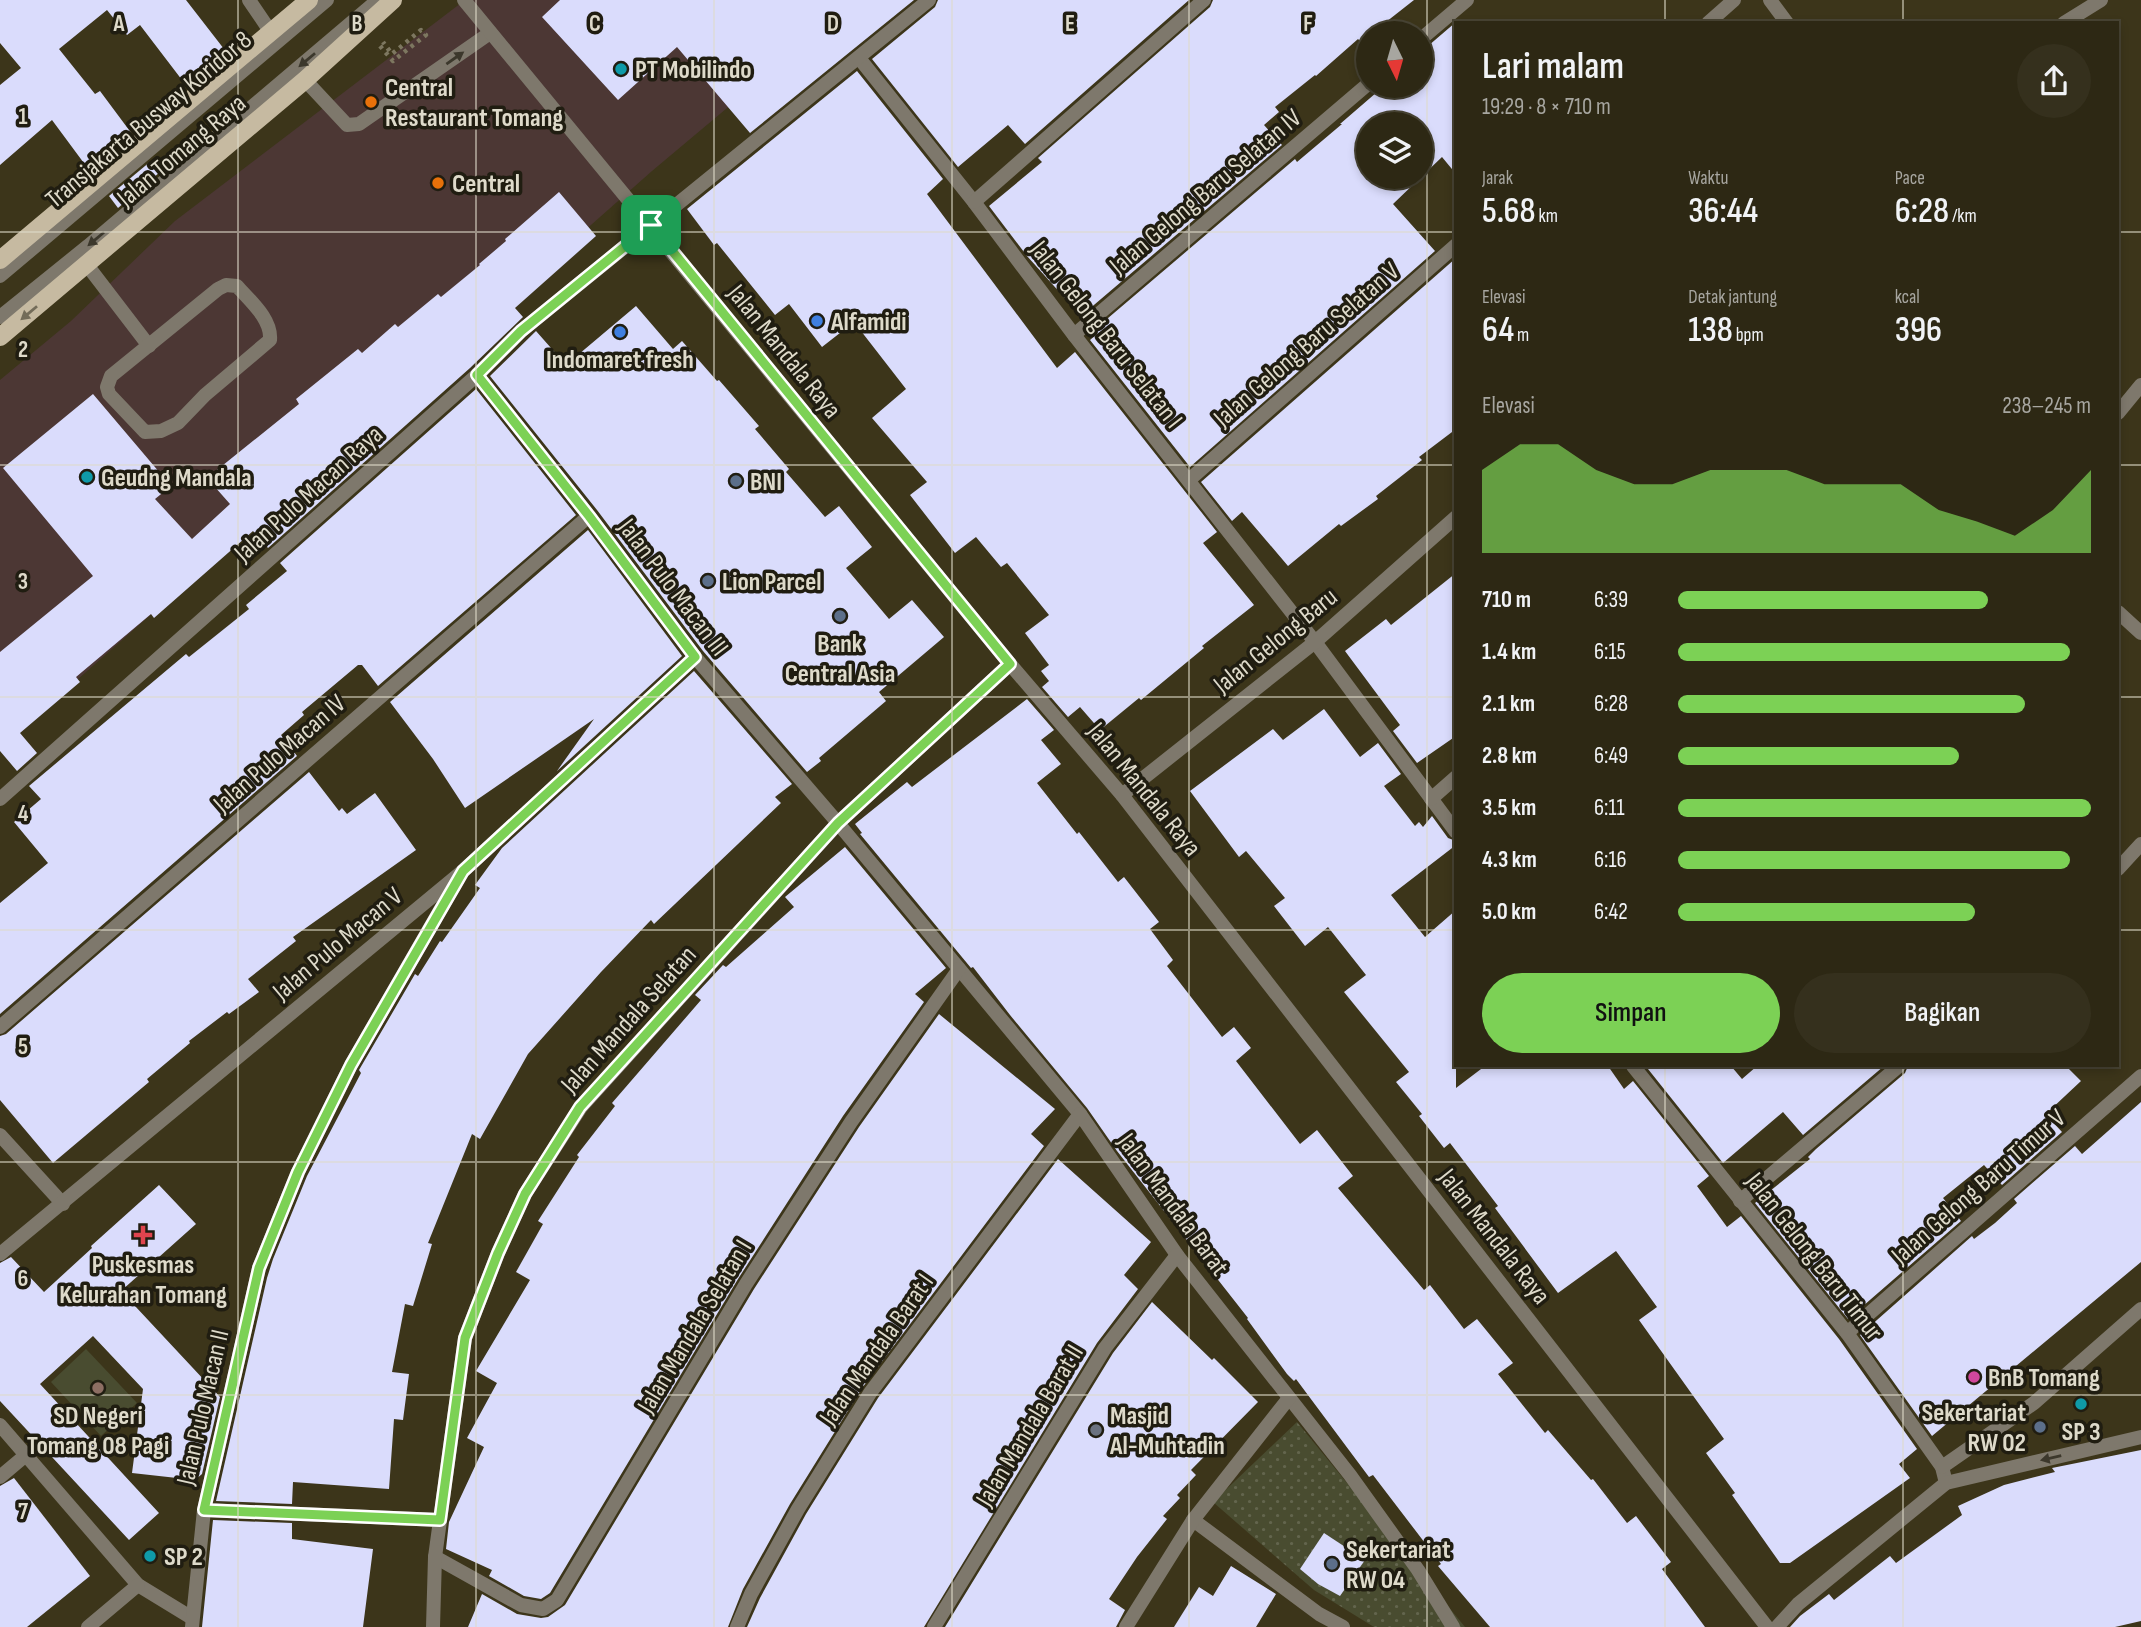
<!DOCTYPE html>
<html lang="id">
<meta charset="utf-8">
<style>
:root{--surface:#2d2814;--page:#35301d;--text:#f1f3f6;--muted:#a7a6a0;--line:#484434;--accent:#7cd155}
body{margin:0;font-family:"Sofia Sans Condensed",sans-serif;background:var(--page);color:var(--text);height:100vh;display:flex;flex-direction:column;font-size:26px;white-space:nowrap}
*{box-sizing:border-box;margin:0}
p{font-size:23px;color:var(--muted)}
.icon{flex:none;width:38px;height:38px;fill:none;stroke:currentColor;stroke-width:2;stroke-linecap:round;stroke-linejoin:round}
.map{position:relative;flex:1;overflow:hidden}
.drawer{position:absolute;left:1454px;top:21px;width:665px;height:1046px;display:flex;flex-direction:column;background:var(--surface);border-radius:0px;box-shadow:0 4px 10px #0003,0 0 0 2px var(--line)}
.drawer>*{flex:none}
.needle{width:46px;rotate:175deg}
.buttons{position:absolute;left:1356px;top:21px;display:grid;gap:14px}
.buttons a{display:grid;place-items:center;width:77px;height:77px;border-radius:50%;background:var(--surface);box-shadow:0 4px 10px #0003,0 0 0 2px var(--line);font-size:35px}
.pin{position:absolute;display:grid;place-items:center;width:60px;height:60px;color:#fff;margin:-30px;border-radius:14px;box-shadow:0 4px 10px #0006}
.round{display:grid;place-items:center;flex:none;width:74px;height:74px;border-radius:37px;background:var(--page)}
.overview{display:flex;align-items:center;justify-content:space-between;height:119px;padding:0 28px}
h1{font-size:38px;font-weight:600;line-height:52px}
.metrics{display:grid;grid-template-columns:repeat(3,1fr);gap:10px;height:119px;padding:7px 28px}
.metrics div{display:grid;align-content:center}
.metrics b{font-size:35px;font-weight:600}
.metrics small{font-size:19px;font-weight:400}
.metrics p{font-size:19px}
.chart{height:196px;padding:14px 28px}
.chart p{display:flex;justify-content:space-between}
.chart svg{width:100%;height:126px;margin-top:7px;fill:var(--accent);opacity:.7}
.cta{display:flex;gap:14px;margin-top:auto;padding:14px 28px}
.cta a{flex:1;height:80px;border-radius:42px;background:var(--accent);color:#111;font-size:28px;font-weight:600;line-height:80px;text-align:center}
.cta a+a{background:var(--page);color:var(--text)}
ul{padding:0 28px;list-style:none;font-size:23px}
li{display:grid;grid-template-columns:112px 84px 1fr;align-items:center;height:52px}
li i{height:18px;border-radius:9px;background:var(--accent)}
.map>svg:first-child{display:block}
.commercial{fill:#4c3734}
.grass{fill:url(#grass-dots)}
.pitch{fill:#494c30}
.building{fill:#dadcfc;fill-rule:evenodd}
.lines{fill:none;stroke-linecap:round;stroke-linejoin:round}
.path{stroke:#7d7760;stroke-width:4.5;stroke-dasharray:3.5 5;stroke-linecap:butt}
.service{stroke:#7e786c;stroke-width:14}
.minor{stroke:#7e786c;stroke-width:14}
.tertiary{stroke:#7e786c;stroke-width:14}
.primary{stroke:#c6baa1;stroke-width:18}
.oneway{fill:#3c382c}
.oneway2{fill:#736c59}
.route-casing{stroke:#fff;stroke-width:14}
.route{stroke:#7cd155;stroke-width:9}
.grid{fill:none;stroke:#dedaca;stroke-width:2;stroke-opacity:0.55}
.culture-dot{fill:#0f9aa8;stroke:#201d11;stroke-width:2.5}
.food-dot{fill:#e8710a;stroke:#201d11;stroke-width:2.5}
.shop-dot{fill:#3f7fe0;stroke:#201d11;stroke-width:2.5}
.service-dot{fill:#5c6f8a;stroke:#201d11;stroke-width:2.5}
.health-dot{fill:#e0444e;stroke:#201d11;stroke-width:2.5}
.hotel-dot{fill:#d1479c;stroke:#201d11;stroke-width:2.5}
.education-dot{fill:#8d6e63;stroke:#201d11;stroke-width:2.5}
.worship-dot{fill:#6b7280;stroke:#201d11;stroke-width:2.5}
.labels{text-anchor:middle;stroke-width:7;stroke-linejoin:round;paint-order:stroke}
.poi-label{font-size:26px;font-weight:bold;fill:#dedaca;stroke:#201d11;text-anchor:start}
.street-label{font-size:26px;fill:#dedaca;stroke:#201d11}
.grid-label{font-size:23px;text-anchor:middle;font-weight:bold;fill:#dedaca;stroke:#201d11;stroke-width:7;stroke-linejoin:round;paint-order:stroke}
</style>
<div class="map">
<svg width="2141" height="1627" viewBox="0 0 2141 1627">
<defs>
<pattern id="grass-dots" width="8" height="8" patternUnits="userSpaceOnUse" patternTransform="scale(1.75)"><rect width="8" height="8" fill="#494c30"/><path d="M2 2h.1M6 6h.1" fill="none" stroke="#63654d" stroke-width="1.8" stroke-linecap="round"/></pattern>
</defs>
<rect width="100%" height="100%" fill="#3c351a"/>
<path class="commercial" d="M465,0H856L652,171L0,748V380L71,321L175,221Z"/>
<path class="grass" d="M1297,1422L1465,1627H1374L1314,1590L1213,1502Z"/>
<path class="pitch" d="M86,1349L137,1403L101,1436L51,1382Z"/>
<g class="building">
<path d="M0,0H186L224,49L182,80L140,25L127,35L107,10L59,49L95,94L100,91L132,134L89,170L52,120L0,165V85L21,68L0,43Z"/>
<path d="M560,0H914L750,133L677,47L618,100L542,17Z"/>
<path d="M938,0H1189L1025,144L1008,125L958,167L872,59L935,7Z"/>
<path d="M1213,0H1414L1372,33H1368V36L1361,42L1358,39L1316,76L1315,75L1275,107L1279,112L1264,125L1282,145L1081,316L1027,256L989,206L1042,162L1038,158L1210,7Z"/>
<path d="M1456,22V174L1442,157L1393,204L1435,251L1190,467L1090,340L1097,334L1094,330L1295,159L1297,162L1342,124H1340L1384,86H1421V52ZM1368,124H1421V177H1368Z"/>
<path d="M857,71L943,179L927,194L1057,368L1075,352L1217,532L1203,543L1254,605L1202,646L1204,648L1141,700L1139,698L1100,730L1080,707L1068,717L1042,687L1049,681L1041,671L1049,665L1025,633L1049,615L1007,563L1001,567L976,537L955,553L910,495L927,482L872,418L906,389L854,322L822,347L789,304L775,315L717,243L714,245L687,209Z"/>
<path d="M151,161L160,172L118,208L109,196Z"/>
<path d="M559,192L596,236L515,308L523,317L470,368L268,548L253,531L154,618L151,614L76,677L80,682L20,733L37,753L17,771L0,751V652L93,576L3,468L93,394L171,486L155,499L192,539L230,504L207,478L299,404L296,399L358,349L362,353L395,324L398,327L438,294L441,297L480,265L479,264L506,241L505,239Z"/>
<path d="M1456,258V429L1419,457L1422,460L1376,496L1378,499L1341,526L1339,524L1288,566L1242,512L1232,521L1201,482Z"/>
<path d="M636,306L673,349L682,341L717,381L719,380L759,426L755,429L789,469L786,472L825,517L839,506L872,547L846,568L889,619L912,600L944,637L879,692L886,701L819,758L821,761L807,772L703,651L597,510L490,376L536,331L566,365Z"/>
<path d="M476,389L576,515L378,686L362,665H358L302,712L304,715L281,735L297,756L0,1014V903L48,863L14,822L41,799L29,786L186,654L189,657L249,609L246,605L287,571L280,563Z"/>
<path d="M588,530L682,656L557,771L594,719L465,808L433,759L390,702Z"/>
<path d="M1456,573V736L1417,763L1393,731L1400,725L1345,651L1386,619L1391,625Z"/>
<path d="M694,671L792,784L775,797L781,803L654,924L651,920L601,972L528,1054L480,1139L472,1134L428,1243L432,1244L413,1306L405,1304L392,1372L409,1374L403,1420L394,1419L389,1489L293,1482L292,1504L216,1501L267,1278L273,1259L307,1176L361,1073L359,1070L415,974L418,976L440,941L442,942L480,888L475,885L502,848Z"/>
<path d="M1027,699L1054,730L1041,740L1061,764L1037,783L1077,834L1079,832L1118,882L1124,877L1159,922L1150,929L1173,960L1167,966L1222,1037L1234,1027L1251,1048L1236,1061L1300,1144L1317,1130L1353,1176L1338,1188L1424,1290L1430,1285L1464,1329L1477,1319L1513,1363L1498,1374L1545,1433L1548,1430L1591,1480L1593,1479L1627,1523L1636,1516L1671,1562L1662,1569L1705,1627H1490L1438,1566L1441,1564L1373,1475L1369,1477L1296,1379L1294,1381L1287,1374L1247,1319L1248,1318L1117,1151L1087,1108L1010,1015L973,967L971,968L860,834L862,833L855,824L907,782L912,787Z"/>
<path d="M1324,709L1360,757L1378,743L1401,774L1384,786L1415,826L1419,822L1423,827L1432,816L1448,838L1456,841V845L1391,895L1425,937L1456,910V1088L1485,1066H1608L1624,1089L1633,1081L1709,1176L1697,1186L1727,1227L1741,1216L1839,1339L1917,1449L1899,1464L1910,1478L1790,1563H1780L1732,1495L1735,1493L1706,1453L1724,1439L1639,1320L1657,1307L1616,1251L1558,1293L1495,1208L1498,1206L1450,1143L1444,1148L1419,1116L1422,1114L1396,1082L1409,1072L1344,992L1366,975L1328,927L1305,946L1274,906L1285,898L1246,851L1239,857L1190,791L1273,729L1283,740Z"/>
<path d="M309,772L339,811L342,808L347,814L375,793L416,850L293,937L296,941L248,979L259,992L229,1014L227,1012L189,1041L190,1043L147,1079L149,1082L53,1163L0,1100V1036L6,1034Z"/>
<path d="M845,847L946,968L915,994L924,1002L843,1116L738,1279L550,1593L541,1599L524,1596L489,1576L492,1570L446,1549L449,1522L484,1447L467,1438L497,1383L476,1371L530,1280L516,1272L543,1224L538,1221L579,1157L577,1155L615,1106L612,1103L701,1000L695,995L723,965L726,967L794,907L785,897Z"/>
<path d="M939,1014L1055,1109L1031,1134L1044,1146L862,1388L790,1504L743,1589L728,1627H468L482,1594L517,1614L541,1618L548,1617L565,1605L754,1289L859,1127Z"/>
<path d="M1652,1066H1731L1742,1079L1757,1066H1884L1803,1135L1783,1112L1723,1163L1648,1069Z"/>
<path d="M1908,1066H2066L2081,1081L2049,1111L2051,1113L2048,1117L2062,1132L2002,1185L1984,1165L1943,1198L1961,1221L1848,1319L1755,1203L1810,1159L1808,1157L1816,1149L1905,1073Z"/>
<path d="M2141,1102V1262L1932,1436L1860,1335L1972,1236L1974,1239L1995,1223L2017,1203L2014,1199L2075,1146L2082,1154Z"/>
<path d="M1058,1159L1151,1242L1124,1275L1138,1289L1097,1343L924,1627H747L760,1598L806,1514L878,1398Z"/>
<path d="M159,1185L196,1224L121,1291L220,1397L202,1474L195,1480L132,1473L143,1389L93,1336L40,1384L159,1513L129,1540L0,1401V1263L11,1257L44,1292L92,1248L91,1246Z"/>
<path d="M1152,1302L1212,1360L1214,1358L1258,1402L1191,1470L1196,1475L1177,1495L1180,1498L1163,1516L1167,1519L1137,1557L1109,1599L1125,1610L1116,1627H945L1113,1353Z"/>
<path d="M2141,1450V1621L2115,1627H1790L1800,1616L1829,1594L1834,1600L1890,1556L1896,1563L1962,1515L1958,1506L2004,1485L2055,1472L2052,1468Z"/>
<path d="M14,1478L90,1576L27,1627H0V1486Z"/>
<path d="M213,1520L292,1523V1539L373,1549L363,1627H202Z"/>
<path d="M1324,1533L1365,1560L1340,1596L1318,1584L1300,1569Z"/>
<path d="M1231,1566L1276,1594L1256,1627H1174L1199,1587L1213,1596Z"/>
</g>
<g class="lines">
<path class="path" d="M380,46L393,61L426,35L421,30L392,54L383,42"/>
<g class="service">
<path d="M249,0L270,31"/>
<path d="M305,80L347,125L359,124L490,33"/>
<path d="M87,265L149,346"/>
<path d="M0,276L327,0"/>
<path d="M226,285L237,286C250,301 272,319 270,340L205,395L178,423L161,431L145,432L109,394L107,387L111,376L218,289Z"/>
<path d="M0,317L88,246L378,0"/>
</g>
<g class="minor">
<path d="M1770,0L1787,23"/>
<path d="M1708,23L1734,0"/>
<path d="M2064,23L2101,0"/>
<path d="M1421,39L1467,0"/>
<path d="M859,58L974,202L1074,335L1315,642L1456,832"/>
<path d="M974,202L1204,0"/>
<path d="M1074,335L1368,84"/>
<path d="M477,375L589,516L695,657L832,816L1080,1114L1177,1255L1350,1475L1418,1570L1453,1627"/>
<path d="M2118,413L2141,385"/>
<path d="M1189,480L1456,245"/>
<path d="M2118,612L2141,633"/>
<path d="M1122,795L1315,642L1456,517"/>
<path d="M0,799L477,375L521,331L929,0"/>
<path d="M1431,799L1456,777"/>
<path d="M2118,869L2141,844"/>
<path d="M0,1027L589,516"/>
<path d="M1633,1066L1847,1333L1942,1467L1946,1483"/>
<path d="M0,1135L63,1204"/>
<path d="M1740,1201L1899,1066"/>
<path d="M0,1254L463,871L695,657"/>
<path d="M1847,1333L2141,1076"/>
<path d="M0,1425L138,1585L192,1618"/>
<path d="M1942,1467L2034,1403L2141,1309"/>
<path d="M0,1477L26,1455"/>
<path d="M204,1510L440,1520"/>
<path d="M1193,1520L1319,1614L1343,1627"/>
<path d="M435,1557L521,1605L543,1609L557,1600L746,1284L851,1122L959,969"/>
<path d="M88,1627L138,1585"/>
<path d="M192,1627L204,1510L259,1268L298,1172L351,1065L458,879"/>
<path d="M433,1627L435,1557L465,1338L498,1253L525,1194L581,1107L838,823L1010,664"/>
<path d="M737,1627L751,1594L798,1509L870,1393L1080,1114"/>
<path d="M934,1627L1105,1348L1177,1255"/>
<path d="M1126,1627L1193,1520L1289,1398"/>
<path d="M1777,1627L1798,1604L1946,1483L2141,1437"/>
</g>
<path class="tertiary" d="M464,0L1010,664L1122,795L1767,1627"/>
<g class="primary">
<path d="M0,260L309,0"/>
<path d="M0,337L305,80L393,0"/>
</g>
</g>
<defs><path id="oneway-solid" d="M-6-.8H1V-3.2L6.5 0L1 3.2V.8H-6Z" transform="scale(1.75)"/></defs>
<g class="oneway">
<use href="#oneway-solid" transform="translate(455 58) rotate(-35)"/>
<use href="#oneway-solid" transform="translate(307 60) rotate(140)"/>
<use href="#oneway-solid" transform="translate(96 239) rotate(140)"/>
<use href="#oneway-solid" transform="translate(2051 1458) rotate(167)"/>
</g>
<use class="oneway2" href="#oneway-solid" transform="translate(29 313) rotate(140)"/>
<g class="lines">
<g class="route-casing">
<path id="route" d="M651,225L1010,664L838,823L580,1107L525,1194L498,1253L465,1338L440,1520L204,1510L259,1268L298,1172L351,1065L463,871L695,657L589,516L477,375L521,331Z"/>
</g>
<use href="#route" class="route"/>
</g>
<path class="grid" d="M238,0V1627M476,0V1627M714,0V1627M952,0V1627M1189,0V1627M1427,0V1627M1665,0V23M1903,0V23M0,232H1456M2118,232H2141M0,465H1456M2118,465H2141M0,697H1456M2118,697H2141M0,930H1456M2118,930H2141M1665,1066V1627M1903,1066V1627M0,1162H2141M0,1395H2141"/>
<g class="culture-dot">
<circle cx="621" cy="69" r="7"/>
<circle cx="87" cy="477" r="7"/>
<circle cx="2081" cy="1404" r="7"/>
<circle cx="150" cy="1556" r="7"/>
</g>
<g class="food-dot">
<circle cx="371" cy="102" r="7"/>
<circle cx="438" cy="183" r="7"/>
</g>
<g class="shop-dot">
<circle cx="817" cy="321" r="7"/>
<circle cx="620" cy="332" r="7"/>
</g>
<g class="service-dot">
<circle cx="736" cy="481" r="7"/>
<circle cx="708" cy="581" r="7"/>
<circle cx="840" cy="616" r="7"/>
<circle cx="2040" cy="1427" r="7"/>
<circle cx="1332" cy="1564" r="7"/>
</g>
<path class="health-dot" d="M139.5 1224.5h7v7h7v7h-7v7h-7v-7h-7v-7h7z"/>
<circle class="hotel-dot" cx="1974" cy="1377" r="7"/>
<circle class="education-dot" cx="98" cy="1388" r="7"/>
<circle class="worship-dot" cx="1096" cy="1430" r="7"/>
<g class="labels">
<g class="poi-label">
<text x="635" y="78">PT Mobilindo</text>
<text x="385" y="96">Central<tspan x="385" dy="30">Restaurant Tomang</tspan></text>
<text x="452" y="192">Central</text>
<text x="831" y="330">Alfamidi</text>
<text x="620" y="368" text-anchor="middle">Indomaret fresh</text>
<text x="101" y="486">Geudng Mandala</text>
<text x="750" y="490">BNI</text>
<text x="722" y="590">Lion Parcel</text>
<text x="840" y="652" text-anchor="middle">Bank<tspan x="840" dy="30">Central Asia</tspan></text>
<text x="143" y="1273" text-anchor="middle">Puskesmas<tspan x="143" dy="30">Kelurahan Tomang</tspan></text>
<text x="1988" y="1386">BnB Tomang</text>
<text x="2026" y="1421" text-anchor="end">Sekertariat<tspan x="2026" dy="30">RW 02</tspan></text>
<text x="98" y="1424" text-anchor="middle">SD Negeri<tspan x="98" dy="30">Tomang 08 Pagi</tspan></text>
<text x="1110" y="1424">Masjid<tspan x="1110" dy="30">Al-Muhtadin</tspan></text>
<text x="2081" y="1440" text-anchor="middle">SP 3</text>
<text x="1346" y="1558">Sekertariat<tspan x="1346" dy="30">RW 04</tspan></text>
<text x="164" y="1565">SP 2</text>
</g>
<g class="street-label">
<text transform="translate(148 119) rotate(-40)" y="9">Transjakarta Busway Koridor 8</text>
<text transform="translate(181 150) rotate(-40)" y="9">Jalan Tomang Raya</text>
<text transform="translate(1205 191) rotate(-40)" y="9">Jalan Gelong Baru Selatan IV</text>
<text transform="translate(1107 334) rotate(52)" y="9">Jalan Gelong Baru Selatan I</text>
<text transform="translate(1306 344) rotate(-41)" y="9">Jalan Gelong Baru Selatan V</text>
<text transform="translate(785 351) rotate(51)" y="9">Jalan Mandala Raya</text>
<text transform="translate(308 493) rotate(-42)" y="9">Jalan Pulo Macan Raya</text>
<text transform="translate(674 587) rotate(53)" y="9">Jalan Pulo Macan III</text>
<text transform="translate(1275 640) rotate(-39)" y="9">Jalan Gelong Baru</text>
<text transform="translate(279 753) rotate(-41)" y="9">Jalan Pulo Macan IV</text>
<text transform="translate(1145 789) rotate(51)" y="9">Jalan Mandala Raya</text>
<text transform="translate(337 943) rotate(-40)" y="9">Jalan Pulo Macan V</text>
<text transform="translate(628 1019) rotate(-48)" y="9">Jalan Mandala Selatan</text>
<text transform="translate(1978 1186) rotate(-41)" y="9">Jalan Gelong Baru Timur V</text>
<text transform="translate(1174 1204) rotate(54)" y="9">Jalan Mandala Barat</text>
<text transform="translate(1495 1236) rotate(52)" y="9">Jalan Mandala Raya</text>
<text transform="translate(1815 1256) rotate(52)" y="9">Jalan Gelong Baru Timur</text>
<text transform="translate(694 1326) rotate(-59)" y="9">Jalan Mandala Selatan I</text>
<text transform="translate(876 1349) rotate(-55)" y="9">Jalan Mandala Barat I</text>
<text transform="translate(202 1407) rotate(-77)" y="9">Jalan Pulo Macan II</text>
<text transform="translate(1029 1425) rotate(-59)" y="9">Jalan Mandala Barat II</text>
</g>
</g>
<g class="grid-label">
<text x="119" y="31">A</text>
<text x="357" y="31">B</text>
<text x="595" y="31">C</text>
<text x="833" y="31">D</text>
<text x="1070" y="31">E</text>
<text x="1308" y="31">F</text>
<text x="23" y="124">1</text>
<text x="23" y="357">2</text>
<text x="23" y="589">3</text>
<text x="23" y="821">4</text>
<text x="23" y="1054">5</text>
<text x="23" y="1286">6</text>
<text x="23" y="1519">7</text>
</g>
</svg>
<div class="buttons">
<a><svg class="needle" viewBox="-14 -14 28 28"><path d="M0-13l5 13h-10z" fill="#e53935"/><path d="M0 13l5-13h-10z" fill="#a7a6a0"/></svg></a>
<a><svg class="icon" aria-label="layers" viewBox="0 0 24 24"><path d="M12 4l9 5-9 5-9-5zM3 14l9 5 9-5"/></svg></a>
</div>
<div class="pin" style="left:651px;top:225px;background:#1e9e55"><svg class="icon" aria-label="arrive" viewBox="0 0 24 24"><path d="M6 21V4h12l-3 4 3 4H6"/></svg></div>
<section class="drawer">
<div class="overview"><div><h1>Lari malam</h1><p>19:29 · 8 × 710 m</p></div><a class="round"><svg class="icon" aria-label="share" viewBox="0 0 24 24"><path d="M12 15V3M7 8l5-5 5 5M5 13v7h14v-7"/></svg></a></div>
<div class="metrics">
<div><p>Jarak</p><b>5.68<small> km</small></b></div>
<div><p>Waktu</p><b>36:44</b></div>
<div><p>Pace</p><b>6:28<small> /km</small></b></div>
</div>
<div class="metrics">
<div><p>Elevasi</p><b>64<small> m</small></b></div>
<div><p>Detak jantung</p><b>138<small> bpm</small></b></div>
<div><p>kcal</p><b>396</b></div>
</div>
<div class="chart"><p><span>Elevasi</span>238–245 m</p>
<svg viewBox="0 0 160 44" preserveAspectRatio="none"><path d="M0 44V15L10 6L20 6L30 15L40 20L50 20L60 15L70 15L80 15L90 20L100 20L110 20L120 29L130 33L140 38L150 29L160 15V44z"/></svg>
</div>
<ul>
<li><b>710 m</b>6:39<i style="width:75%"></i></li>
<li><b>1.4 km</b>6:15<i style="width:95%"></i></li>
<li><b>2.1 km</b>6:28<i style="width:84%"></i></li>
<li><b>2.8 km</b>6:49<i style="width:68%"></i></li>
<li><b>3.5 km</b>6:11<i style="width:100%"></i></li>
<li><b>4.3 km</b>6:16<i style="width:95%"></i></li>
<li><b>5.0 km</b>6:42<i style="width:72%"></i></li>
</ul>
<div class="cta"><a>Simpan</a><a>Bagikan</a></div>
</section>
</div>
